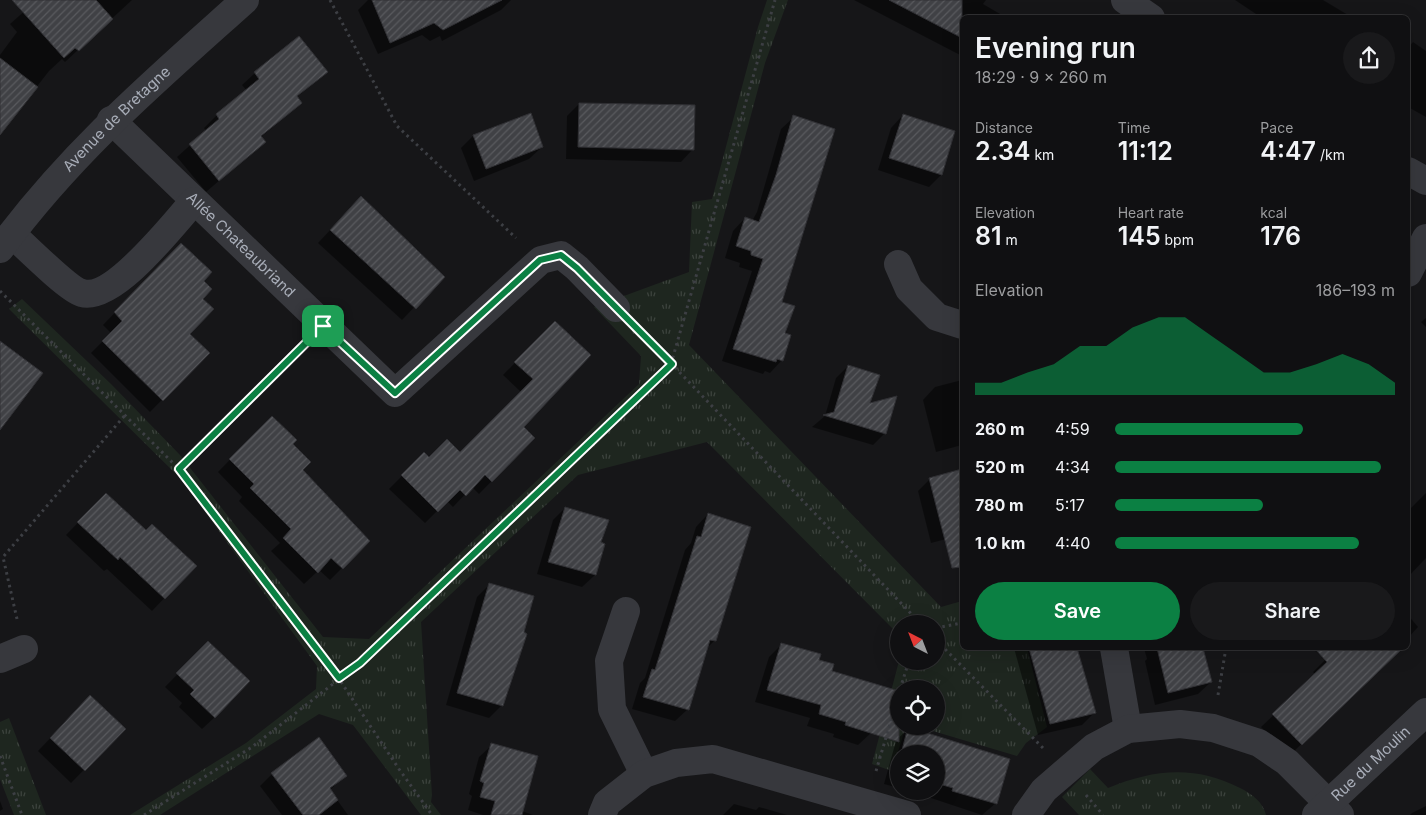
<!DOCTYPE html>
<meta charset="utf-8">
<style>
:root{--surface:#101012;--page:#19191b;--text:#f1f3f6;--muted:#9c9d9f;--line:#303032;--accent:#0b8043}
body{margin:0;font-family:Inter,sans-serif;background:var(--page);color:var(--text);height:100vh;display:flex;flex-direction:column;font-size:19px;white-space:nowrap}
*{box-sizing:border-box;margin:0}
p{font-size:16px;color:var(--muted)}
.icon{flex:none;width:28px;height:28px;fill:none;stroke:currentColor;stroke-width:2;stroke-linecap:round;stroke-linejoin:round}
.map{position:relative;flex:1;overflow:hidden}
.panel{position:absolute;left:960px;top:15px;width:450px;height:635px;display:flex;flex-direction:column;background:var(--surface);border-radius:8px;box-shadow:0 5px 20px #0002,0 0 0 1px var(--line)}
.panel>*{flex:none}
.needle{width:32px;rotate:318deg}
.controls{position:absolute;left:890px;top:615px;display:grid;gap:10px}
.controls a{display:grid;place-items:center;width:55px;height:55px;border-radius:50%;background:var(--surface);box-shadow:0 5px 20px #0002,0 0 0 1px var(--line);font-size:25px}
.pin{position:absolute;display:grid;place-items:center;width:42px;height:42px;color:#fff;margin:-21px;border-radius:10px;box-shadow:0 2px 8px #0006}
.round{display:grid;place-items:center;flex:none;width:52px;height:52px;border-radius:26px;background:var(--page)}
.headline{display:flex;align-items:center;justify-content:space-between;height:85px;padding:0 15px}
h1{font-size:28px;font-weight:600;line-height:38px}
.figures{display:grid;grid-template-columns:repeat(3,1fr);gap:8px;height:85px;padding:5px 15px}
.figures div{display:grid;align-content:center}
.figures b{font-size:25px;font-weight:600}
.figures small{font-size:14px;font-weight:400}
.figures p{font-size:14px}
.chart{height:140px;padding:10px 15px}
.chart p{display:flex;justify-content:space-between}
.chart svg{width:100%;height:90px;margin-top:5px;fill:var(--accent);opacity:.7}
.cta{display:flex;gap:10px;margin-top:auto;padding:10px 15px}
.cta a{flex:1;height:58px;border-radius:30px;background:var(--accent);color:#fff;font-size:20px;font-weight:600;line-height:58px;text-align:center}
.cta a+a{background:var(--page);color:var(--text)}
ul{padding:0 15px;list-style:none;font-size:16px}
li{display:grid;grid-template-columns:80px 60px 1fr;align-items:center;height:38px}
li i{height:12px;border-radius:6px;background:var(--accent)}
.map>svg:first-child{display:block}
.grass{fill:url(#grass-tufts)}
.shadow{fill:#0007}
.building{fill:url(#building-hatch);stroke:#303034}
.lines{fill:none;stroke-linecap:round;stroke-linejoin:round}
.path{stroke:#3d3f44;stroke-width:3;stroke-dasharray:2.5 4;stroke-linecap:butt}
.minor{stroke:#37383d;stroke-width:28}
.route-casing{stroke:#fff;stroke-width:10}
.route{stroke:#0b8043;stroke-width:6}
.labels{text-anchor:middle;stroke-width:4;stroke-linejoin:round;paint-order:stroke}
.street-label{font-size:15px;fill:#a8adb8;stroke:#111113}
</style>
<div class="map">
<svg width="1426" height="815" viewBox="0 0 1426 815">
<defs>
<pattern id="grass-tufts" width="24" height="20" patternUnits="userSpaceOnUse" patternTransform="scale(1.25)"><rect width="24" height="20" fill="#1e261f"/><path d="M3 7l-1-3M5 7V3M7 7l1-3M15 17l-1-3M17 17v-4M19 17l1-3" fill="none" stroke="#3c433d"/></pattern>
<pattern id="building-hatch" width="6" height="6" patternUnits="userSpaceOnUse" patternTransform="scale(1.25)"><rect width="6" height="6" fill="#404145"/><path d="M-1 1l2-2M0 6l6-6M5 7l2-2" fill="none" stroke="#595a5e"/></pattern>
</defs>
<rect width="100%" height="100%" fill="#161618"/>
<g class="grass">
<path d="M767,0H788L765,63L689,345L941,607L962,601V648H1027L1047,727L1026,743L1017,756L916,726H936V689H899V726H906L892,771L872,764L899,661H936V624H899V635L707,442L578,475L421,622L432,795L431,802L441,815H421L353,725L319,714L160,815H130L246,743L316,689L317,666L181,479L9,309L22,299L111,384L180,455L323,637L369,639L639,384L641,356L594,307L689,272L692,202L712,199L758,27Z"/>
<path d="M9,718L46,815H14L0,779V722Z"/>
<path d="M1090,769L1108,788C1154,769 1195,765 1240,788C1252,794 1263,802 1266,815H1079L1062,797Z"/>
</g>
<g class="shadow">
<path d="M37,0H132L65,62L62,59L49,71L0,134V55L17,32L10,24Z"/>
<path d="M368,0H511L501,10L442,41L440,36L430,41L422,35L378,54L358,10Z"/>
<path d="M854,0H986L983,4L1007,18H962V56Z"/>
<path d="M1235,0H1323L1353,18H1262Z"/>
<path d="M299,38L326,71L296,98L301,103L260,138L264,142L206,192L177,157L206,131L204,128L217,115L247,91L242,85L255,73Z"/>
<path d="M1413,42L1426,51V117L1408,107V48Z"/>
<path d="M579,104L693,149L681,162L566,159L567,116Z"/>
<path d="M903,115L954,132L941,175L929,187L878,170L891,128Z"/>
<path d="M794,117L780,303L784,334L782,360L770,373L765,371L763,374L722,361L752,271L739,267L740,263L725,258L733,231L745,218L752,221L757,212L781,129Z"/>
<path d="M473,136L542,147L529,159L474,181L461,148Z"/>
<path d="M349,210L443,277L402,320L318,243Z"/>
<path d="M181,244L202,281L201,299L188,334L208,353L150,412L91,353L111,333L103,325Z"/>
<path d="M1426,318V327L1421,322Z"/>
<path d="M555,322L522,427L534,438L479,494L472,487L453,507L447,501L425,523L389,489L424,454L429,459L460,454L521,392L503,375Z"/>
<path d="M848,366L885,433L873,445L812,427L825,416L836,378Z"/>
<path d="M962,380V445L936,452L923,400L935,387Z"/>
<path d="M272,417L302,470L369,541L330,580L319,570L304,584L271,551L280,543L239,501L242,497L218,472Z"/>
<path d="M962,470V572L954,537L931,543L918,491L930,479Z"/>
<path d="M1426,493V558L1408,577V511Z"/>
<path d="M106,494L146,531L195,566L152,611L107,569L104,571L66,535Z"/>
<path d="M565,508L604,545L595,575L582,587L537,574L553,520Z"/>
<path d="M708,514L715,640L705,650L688,709L675,721L632,709L640,683L645,678L685,550L691,543L696,527Z"/>
<path d="M489,585L502,705L489,718L446,705L477,597Z"/>
<path d="M1408,615L1418,627L1408,638Z"/>
<path d="M208,643L215,717L202,729L179,707L182,703L165,687Z"/>
<path d="M781,645L818,660L830,672L871,733L858,745L833,737L834,734L807,726L810,718L755,702L769,657Z"/>
<path d="M1014,648H1077L1094,713L1082,725L1038,735Z"/>
<path d="M1144,648H1202L1211,682L1198,694L1155,705L1145,661L1147,659Z"/>
<path d="M1312,648H1401L1289,756L1261,727L1316,675L1313,672L1325,660Z"/>
<path d="M78,709L124,729L71,783L38,751Z"/>
<path d="M908,728L996,803L982,815L910,791H936V754H899V788L884,784L896,741Z"/>
<path d="M492,745L522,811L533,815H483L468,810L472,796L469,794L479,757Z"/>
<path d="M272,774L345,775L330,790L348,815H282L260,786Z"/>
<path d="M0,801L3,809L0,811Z"/>
<path d="M734,804L756,810L759,807L787,815H723Z"/>
<path d="M1426,806V815H1410L1412,813Z"/>
</g>
<g class="building">
<path d="M12,0H96L113,19L79,51L75,48L64,58Z"/>
<path d="M372,0H502L443,30L434,23L390,43Z"/>
<path d="M889,0H962V38Z"/>
<path d="M299,36L328,72L297,96L302,103L261,136L266,142L219,181L189,144L219,119L216,114L259,79L254,72Z"/>
<path d="M0,58L38,87L0,135Z"/>
<path d="M579,103L695,105L694,150L578,147Z"/>
<path d="M531,113L543,147L486,169L473,135Z"/>
<path d="M903,114L955,131L942,175L889,158Z"/>
<path d="M793,115L835,129L782,302L795,306L785,333L791,335L783,361L777,359L776,362L733,349L763,259L751,255V251L736,246L745,217L759,222L776,175Z"/>
<path d="M361,196L445,277L416,309L330,230Z"/>
<path d="M181,243L212,272L204,281L212,289L203,299L214,309L190,334L210,353L163,401L102,341L122,321L114,312Z"/>
<path d="M555,321L591,355L524,427L535,438L492,482L485,475L466,496L460,490L438,512L401,475L424,452L429,457L447,439L460,452L533,379L514,362Z"/>
<path d="M0,341L43,373L0,430Z"/>
<path d="M848,365L880,375L870,403L897,396L886,434L823,415L834,412Z"/>
<path d="M272,416L297,440L293,444L311,462L303,470L370,541L343,569L331,558L318,573L283,538L291,529L250,488L254,484L229,459Z"/>
<path d="M962,469V567L952,568L929,478Z"/>
<path d="M106,493L146,530L152,524L197,566L165,599L120,557L118,560L77,522Z"/>
<path d="M565,507L609,520L601,542L605,544L596,575L548,562Z"/>
<path d="M708,513L751,527L716,641L710,640L689,710L643,697L652,669L655,670L697,536L701,537Z"/>
<path d="M489,583L534,596L524,632L527,634L503,706L457,693Z"/>
<path d="M208,641L250,681L215,718L190,694L194,690L176,673Z"/>
<path d="M781,643L821,654L819,660L834,664L832,671L899,691V742L845,725L846,722L819,714L821,705L767,690Z"/>
<path d="M1029,648H1077L1096,713L1050,724Z"/>
<path d="M1157,648H1203L1212,682L1168,693Z"/>
<path d="M1314,648H1403L1302,745L1272,714L1327,662Z"/>
<path d="M90,695L126,729L85,771L50,738Z"/>
<path d="M908,727L1010,759L997,804L952,791L953,788L936,783V754H901Z"/>
<path d="M319,737L347,776L330,788L338,800L319,815H303L271,773Z"/>
<path d="M491,743L538,756L522,815H491L495,801L480,797L484,783L480,781Z"/>
</g>
<g class="lines">
<g class="path">
<path d="M330,0L397,126L516,238"/>
<path d="M0,291L179,469L339,679L399,769L432,815"/>
<path d="M639,330L921,624"/>
<path d="M179,469L302,347"/>
<path d="M17,619L3,557L126,414"/>
<path d="M936,628L962,623"/>
<path d="M936,640L1043,748"/>
<path d="M900,689L909,661"/>
<path d="M1218,695L1226,648"/>
<path d="M0,756L22,815"/>
<path d="M876,771L899,694"/>
<path d="M1086,795L1103,815"/>
<path d="M144,815L252,747L360,663L671,364L775,0"/>
</g>
<g class="minor">
<path d="M1125,0L1151,18"/>
<path id="s1" d="M111,120L395,393L541,260L561,255L577,268L616,308"/>
<path d="M1408,171L1426,181"/>
<path d="M12,234C24,245 69,290 82,293C114,302 174,223 194,201"/>
<path id="s2" d="M0,249C71,152 157,79 245,0"/>
<path d="M898,264L909,289L937,317L962,325"/>
<path d="M1408,273L1426,238"/>
<path d="M626,611L609,661L612,709L644,774"/>
<path d="M1114,648L1128,729"/>
<path d="M0,659L24,649"/>
<path d="M602,815L607,803L644,774L676,763L713,759L907,815"/>
<path d="M1026,815L1044,790L1094,747L1128,729L1180,724L1213,728L1259,743L1287,762L1340,815"/>
<path id="s3" d="M1316,815L1426,712"/>
</g>
</g>
<g class="lines">
<g class="route-casing">
<path id="route" d="M561,255L577,268L672,364L360,663L339,678L179,469L323,326L395,393L540,260Z"/>
</g>
<use href="#route" class="route"/>
</g>
<g class="labels">
<g class="street-label">
<text dy="5" stroke="none"><textPath href="#s2" startOffset="175">Avenue de Bretagne</textPath></text>
<text dy="5" stroke="none"><textPath href="#s1" startOffset="180">Allée Chateaubriand</textPath></text>
<text dy="5" stroke="none"><textPath href="#s3" startOffset="75">Rue du Moulin</textPath></text>
</g>
</g>
</svg>
<div class="controls">
<a><svg class="needle" viewBox="-14 -14 28 28"><path d="M0-13l5 13h-10z" fill="#e53935"/><path d="M0 13l5-13h-10z" fill="#9c9d9f"/></svg></a>
<a><svg class="icon" aria-label="locate" viewBox="0 0 24 24"><circle cx="12" cy="12" r="6"/><path d="M12 2v4M12 18v4M2 12h4M18 12h4"/></svg></a>
<a><svg class="icon" aria-label="layers" viewBox="0 0 24 24"><path d="M12 4l9 5-9 5-9-5zM3 14l9 5 9-5"/></svg></a>
</div>
<div class="pin" style="left:323px;top:326px;background:#1e9e55"><svg class="icon" aria-label="arrive" viewBox="0 0 24 24"><path d="M6 21V4h12l-3 4 3 4H6"/></svg></div>
<section class="panel">
<div class="headline"><div><h1>Evening run</h1><p>18:29 · 9 × 260 m</p></div><a class="round"><svg class="icon" aria-label="share" viewBox="0 0 24 24"><path d="M12 15V3M7 8l5-5 5 5M5 13v7h14v-7"/></svg></a></div>
<div class="figures">
<div><p>Distance</p><b>2.34<small> km</small></b></div>
<div><p>Time</p><b>11:12</b></div>
<div><p>Pace</p><b>4:47<small> /km</small></b></div>
</div>
<div class="figures">
<div><p>Elevation</p><b>81<small> m</small></b></div>
<div><p>Heart rate</p><b>145<small> bpm</small></b></div>
<div><p>kcal</p><b>176</b></div>
</div>
<div class="chart"><p><span>Elevation</span>186–193 m</p>
<svg viewBox="0 0 160 44" preserveAspectRatio="none"><path d="M0 44V38L10 38L20 33L30 29L40 20L50 20L60 11L70 6L80 6L90 15L100 24L110 33L120 33L130 29L140 24L150 29L160 38V44z"/></svg>
</div>
<ul>
<li><b>260 m</b>4:59<i style="width:67%"></i></li>
<li><b>520 m</b>4:34<i style="width:95%"></i></li>
<li><b>780 m</b>5:17<i style="width:53%"></i></li>
<li><b>1.0 km</b>4:40<i style="width:87%"></i></li>
</ul>
<div class="cta"><a>Save</a><a>Share</a></div>
</section>
</div>
